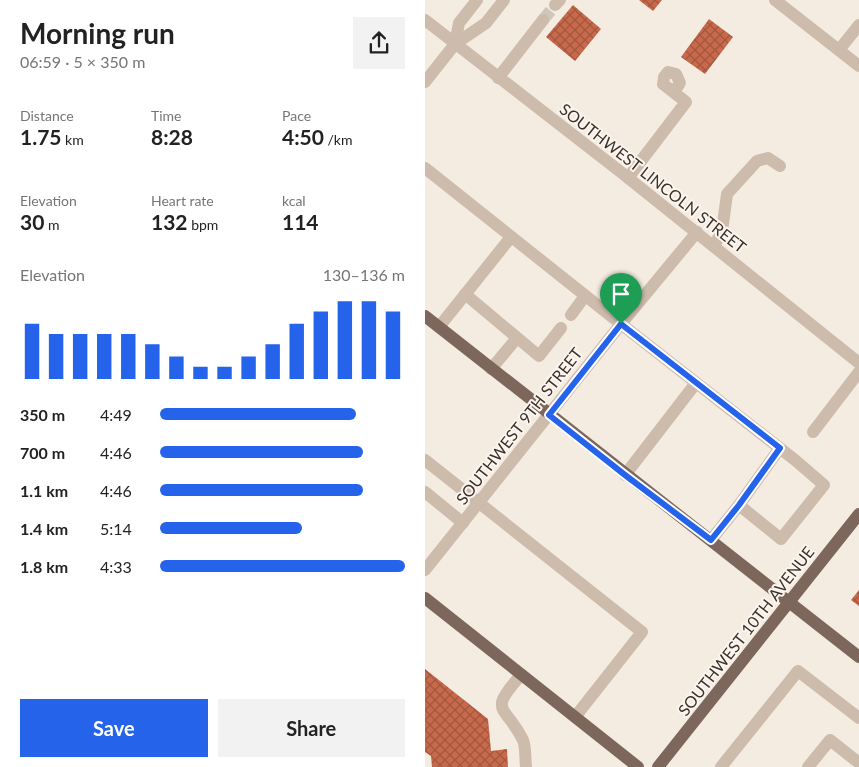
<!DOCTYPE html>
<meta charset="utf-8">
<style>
:root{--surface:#fff;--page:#f2f2f2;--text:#222;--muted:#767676;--accent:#2563eb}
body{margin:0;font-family:Lato,sans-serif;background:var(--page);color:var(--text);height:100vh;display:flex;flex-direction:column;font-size:19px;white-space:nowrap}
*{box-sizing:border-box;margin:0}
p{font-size:16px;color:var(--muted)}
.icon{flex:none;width:28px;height:28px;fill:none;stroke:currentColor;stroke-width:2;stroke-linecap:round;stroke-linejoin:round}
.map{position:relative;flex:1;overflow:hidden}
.sheet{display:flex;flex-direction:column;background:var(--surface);width:425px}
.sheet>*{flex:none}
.pin{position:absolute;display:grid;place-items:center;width:42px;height:42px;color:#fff;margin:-51px -21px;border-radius:50% 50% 50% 0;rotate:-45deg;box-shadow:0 0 5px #0007}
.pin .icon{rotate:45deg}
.round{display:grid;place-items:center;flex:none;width:52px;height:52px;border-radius:0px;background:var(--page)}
.head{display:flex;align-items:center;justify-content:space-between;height:85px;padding:0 20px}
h1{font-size:28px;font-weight:700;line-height:38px}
.metrics{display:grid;grid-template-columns:repeat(3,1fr);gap:8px;height:85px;padding:5px 20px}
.metrics div{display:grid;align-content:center}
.metrics b{font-size:21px;font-weight:700}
.metrics small{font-size:14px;font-weight:400}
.metrics p{font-size:14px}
.chart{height:140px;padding:10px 20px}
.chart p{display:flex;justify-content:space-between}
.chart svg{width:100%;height:90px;margin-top:5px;stroke:var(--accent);stroke-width:6}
.primary-button{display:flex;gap:10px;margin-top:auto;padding:10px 20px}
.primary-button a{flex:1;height:58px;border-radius:0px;background:var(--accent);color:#fff;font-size:20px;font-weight:700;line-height:58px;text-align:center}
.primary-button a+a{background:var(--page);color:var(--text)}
ul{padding:0 20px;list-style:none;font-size:16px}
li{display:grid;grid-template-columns:80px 60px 1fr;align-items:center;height:38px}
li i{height:12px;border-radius:6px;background:var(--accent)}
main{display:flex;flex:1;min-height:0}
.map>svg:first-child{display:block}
.building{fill:url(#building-cross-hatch)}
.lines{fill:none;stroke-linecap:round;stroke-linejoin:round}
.minor-tunnel{stroke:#cfc6bd;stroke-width:12;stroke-dasharray:12 6;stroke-linecap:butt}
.minor{stroke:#cdbbac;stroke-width:12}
.major{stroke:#7d675c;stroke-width:12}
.route-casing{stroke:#fff;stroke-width:10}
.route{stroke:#2563eb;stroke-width:6}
.labels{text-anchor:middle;stroke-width:4;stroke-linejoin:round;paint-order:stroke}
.street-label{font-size:16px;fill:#3b302b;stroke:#fbf5ee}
</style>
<main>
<section class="sheet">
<div class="head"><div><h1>Morning run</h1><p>06:59 · 5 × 350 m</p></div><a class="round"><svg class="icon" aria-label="share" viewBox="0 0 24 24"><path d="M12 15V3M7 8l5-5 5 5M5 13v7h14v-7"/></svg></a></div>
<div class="metrics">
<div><p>Distance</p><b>1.75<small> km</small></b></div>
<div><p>Time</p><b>8:28</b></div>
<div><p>Pace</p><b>4:50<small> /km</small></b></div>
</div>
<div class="metrics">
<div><p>Elevation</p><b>30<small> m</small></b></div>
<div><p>Heart rate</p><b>132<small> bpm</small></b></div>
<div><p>kcal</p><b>114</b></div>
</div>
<div class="chart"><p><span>Elevation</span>130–136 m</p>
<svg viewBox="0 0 160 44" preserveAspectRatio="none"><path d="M5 44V17M15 44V22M25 44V22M35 44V22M45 44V22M55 44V27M65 44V33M75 44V38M85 44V38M95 44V33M105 44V27M115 44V17M125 44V11M135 44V6M145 44V6M155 44V11"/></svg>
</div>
<ul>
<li><b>350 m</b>4:49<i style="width:80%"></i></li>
<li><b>700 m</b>4:46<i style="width:83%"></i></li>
<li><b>1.1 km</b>4:46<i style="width:83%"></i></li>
<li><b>1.4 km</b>5:14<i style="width:58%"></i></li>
<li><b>1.8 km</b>4:33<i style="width:100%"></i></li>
</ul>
<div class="primary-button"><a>Save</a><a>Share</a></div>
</section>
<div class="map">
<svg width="434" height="767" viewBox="0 0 434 767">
<defs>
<pattern id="building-cross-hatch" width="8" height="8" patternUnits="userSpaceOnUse" patternTransform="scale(1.25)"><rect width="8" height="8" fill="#c8694b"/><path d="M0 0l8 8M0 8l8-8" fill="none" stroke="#a4573f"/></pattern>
</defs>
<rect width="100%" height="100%" fill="#f4ebe1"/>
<g class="building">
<path d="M214,0H237L228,11Z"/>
<path d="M148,5L176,29L150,61L121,37Z"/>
<path d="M284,19L308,37L280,74L256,57Z"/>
<path d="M434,590V606L426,600Z"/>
<path d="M0,669L63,719L66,751L82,749L83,767H7L6,756L0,752Z"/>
</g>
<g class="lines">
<path class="minor-tunnel" d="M118,20L130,5"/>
<g class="minor">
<path d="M350,0L434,66"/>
<path d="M130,5L135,0"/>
<path d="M0,20L197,173L434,363"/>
<path d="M30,44L34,23L52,0"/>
<path d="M414,50L434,25"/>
<path d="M73,78L118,20"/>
<path d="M0,82L30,44L61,23L79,0"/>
<path d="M0,168L196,324L370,460L399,485L356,539L314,505L355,448"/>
<path d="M203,178L261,102L238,84L239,77L243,72L251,74L255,83L249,92"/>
<path d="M289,246L297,231L302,194L332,161L343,158L355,166"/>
<path d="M40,294L114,356L136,328"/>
<path d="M146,315L160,296"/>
<path d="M14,327L86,237"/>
<path d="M66,369L92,338"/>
<path d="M388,432L434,372"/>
<path d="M0,460L217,632L150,717"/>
<path d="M200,475L271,383"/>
<path d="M0,492L38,523"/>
<path d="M286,540L314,505"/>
<path d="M0,570L196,324L272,232"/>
<path d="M96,675C62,713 80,704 98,740C101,747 100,759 101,767"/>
<path d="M296,767L373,671L434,718"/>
<path d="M383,767L405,740L434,763"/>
</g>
<g class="major">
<path d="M0,316L434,657"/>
<path d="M0,598L213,767"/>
<path d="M233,767L434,514"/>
</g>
</g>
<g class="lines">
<g class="route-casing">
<path id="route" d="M196,324L355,448L314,505L286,540L200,475L124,415Z"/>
</g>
<use href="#route" class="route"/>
</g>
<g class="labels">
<g class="street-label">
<text transform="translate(228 178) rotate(38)" y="6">SOUTHWEST LINCOLN STREET</text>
<text transform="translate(94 426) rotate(-52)" y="6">SOUTHWEST 9TH STREET</text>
<text transform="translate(321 631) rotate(-52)" y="6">SOUTHWEST 10TH AVENUE</text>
</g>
</g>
</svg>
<div class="pin" style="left:196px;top:324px;background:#1e9e55"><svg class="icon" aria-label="arrive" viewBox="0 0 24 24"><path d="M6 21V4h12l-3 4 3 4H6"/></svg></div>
</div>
</main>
